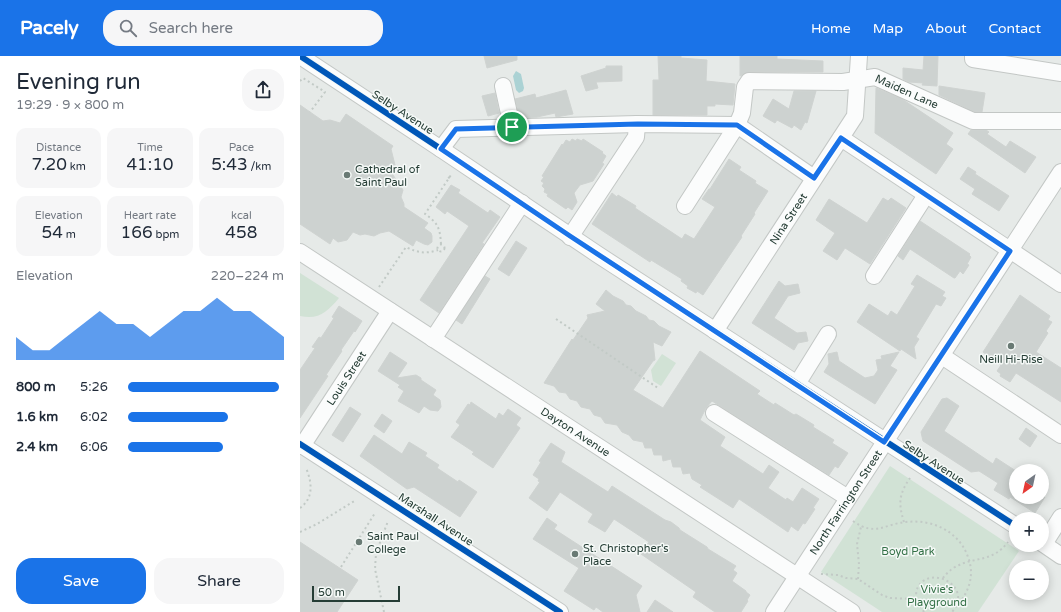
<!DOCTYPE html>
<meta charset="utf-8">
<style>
:root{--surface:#fff;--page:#f6f6f7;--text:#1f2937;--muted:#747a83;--accent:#1a73e8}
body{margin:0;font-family:"Varela Round",sans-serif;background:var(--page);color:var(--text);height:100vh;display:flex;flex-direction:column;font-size:15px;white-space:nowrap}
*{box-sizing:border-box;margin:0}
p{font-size:13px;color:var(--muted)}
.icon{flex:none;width:22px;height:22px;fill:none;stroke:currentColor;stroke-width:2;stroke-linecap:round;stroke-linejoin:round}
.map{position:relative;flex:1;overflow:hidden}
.sheet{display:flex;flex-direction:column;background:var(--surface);width:300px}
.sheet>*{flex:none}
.needle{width:26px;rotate:213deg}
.fabs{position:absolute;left:709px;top:408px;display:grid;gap:8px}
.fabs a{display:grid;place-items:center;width:40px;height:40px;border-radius:50%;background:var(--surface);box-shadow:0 2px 10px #0003;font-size:20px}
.scale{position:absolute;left:12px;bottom:10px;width:88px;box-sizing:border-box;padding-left:4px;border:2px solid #253d35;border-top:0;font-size:11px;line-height:14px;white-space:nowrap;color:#253d35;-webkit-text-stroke:3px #f5f9f7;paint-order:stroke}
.pin{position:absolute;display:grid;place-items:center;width:34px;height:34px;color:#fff;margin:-17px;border:2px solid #fff;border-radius:50%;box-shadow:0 1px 4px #0007}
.round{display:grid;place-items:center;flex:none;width:42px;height:42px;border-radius:16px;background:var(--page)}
.head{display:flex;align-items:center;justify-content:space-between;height:68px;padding:0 16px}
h1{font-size:22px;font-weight:600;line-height:30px}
.figures{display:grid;grid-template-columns:repeat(3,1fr);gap:6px;height:68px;padding:4px 16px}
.figures div{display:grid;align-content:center;border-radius:10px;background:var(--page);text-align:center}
.figures b{font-size:17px;font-weight:600}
.figures small{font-size:11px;font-weight:400}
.figures p{font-size:11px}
.chart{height:112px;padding:8px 16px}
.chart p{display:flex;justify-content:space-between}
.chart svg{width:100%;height:72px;margin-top:4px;fill:var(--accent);opacity:.7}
.cta{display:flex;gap:8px;margin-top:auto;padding:8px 16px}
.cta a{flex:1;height:46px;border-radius:16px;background:var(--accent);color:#fff;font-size:16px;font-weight:600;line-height:46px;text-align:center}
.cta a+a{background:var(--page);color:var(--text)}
ul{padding:0 16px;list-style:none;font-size:13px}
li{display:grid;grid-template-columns:64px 48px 1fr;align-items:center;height:30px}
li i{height:10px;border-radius:5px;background:var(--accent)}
header{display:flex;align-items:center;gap:24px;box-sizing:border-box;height:56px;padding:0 20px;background:var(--accent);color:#fff}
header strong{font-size:19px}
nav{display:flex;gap:22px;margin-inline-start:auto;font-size:14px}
.search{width:280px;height:36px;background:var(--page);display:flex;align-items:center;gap:10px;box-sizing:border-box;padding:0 14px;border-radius:16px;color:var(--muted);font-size:15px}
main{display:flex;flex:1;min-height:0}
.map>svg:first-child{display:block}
.green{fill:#d1e2d5}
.water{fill:#abd2d4}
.building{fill:#cdd2d0;stroke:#cfd3d1}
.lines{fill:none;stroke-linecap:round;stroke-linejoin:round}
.minor-casing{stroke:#c3c7c5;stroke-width:18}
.path{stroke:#c2cac6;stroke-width:2;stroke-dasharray:2 3;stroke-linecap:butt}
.minor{stroke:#fbfcfc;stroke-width:16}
.cycleway-casing{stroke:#f5f9f7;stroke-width:8}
.cycleway{stroke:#0057b8;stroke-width:6}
.route-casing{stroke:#fff;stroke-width:8}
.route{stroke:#1a73e8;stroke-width:5}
.poi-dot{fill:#697a74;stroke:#f5f9f7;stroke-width:1.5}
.labels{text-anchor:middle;stroke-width:3;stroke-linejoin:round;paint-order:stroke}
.street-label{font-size:11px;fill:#253d35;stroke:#f5f9f7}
.poi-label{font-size:11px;fill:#253d35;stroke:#f5f9f7;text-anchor:start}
.park-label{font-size:11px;fill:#337046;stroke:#f5f9f7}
</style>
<header>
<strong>Pacely</strong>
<div class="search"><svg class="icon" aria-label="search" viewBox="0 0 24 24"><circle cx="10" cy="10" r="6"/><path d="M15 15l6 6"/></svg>Search here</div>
<nav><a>Home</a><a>Map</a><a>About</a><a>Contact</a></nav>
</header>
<main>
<section class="sheet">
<div class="head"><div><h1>Evening run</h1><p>19:29 · 9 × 800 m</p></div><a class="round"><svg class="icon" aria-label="share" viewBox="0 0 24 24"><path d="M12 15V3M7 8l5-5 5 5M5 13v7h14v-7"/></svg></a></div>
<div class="figures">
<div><p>Distance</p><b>7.20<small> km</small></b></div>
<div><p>Time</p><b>41:10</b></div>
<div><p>Pace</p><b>5:43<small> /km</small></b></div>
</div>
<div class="figures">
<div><p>Elevation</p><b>54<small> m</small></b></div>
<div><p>Heart rate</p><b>166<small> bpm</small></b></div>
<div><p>kcal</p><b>458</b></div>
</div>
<div class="chart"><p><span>Elevation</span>220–224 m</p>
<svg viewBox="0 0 160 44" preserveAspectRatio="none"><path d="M0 44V30L10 38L20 38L30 30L40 22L50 14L60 22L70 22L80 30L90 22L100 14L110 14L120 6L130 14L140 14L150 22L160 30V44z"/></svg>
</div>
<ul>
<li><b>800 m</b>5:26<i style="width:97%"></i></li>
<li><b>1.6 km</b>6:02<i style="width:64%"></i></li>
<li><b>2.4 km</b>6:06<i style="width:61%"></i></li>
</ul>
<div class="cta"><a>Save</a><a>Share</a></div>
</section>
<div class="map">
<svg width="761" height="556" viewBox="0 0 761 556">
<rect width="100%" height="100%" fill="#e6eae8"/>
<g class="green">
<path d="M0,217L39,242C27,256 19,264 0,260Z"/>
<path d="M362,298L376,307L361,330L353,325L351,314Z"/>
<path d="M590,410L719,495L678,556H582L521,516Z"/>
</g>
<path class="water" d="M216,15L221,18L224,32L223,35L219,37L216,34L213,20Z"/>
<g class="building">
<path d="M184,0H217V4L187,12Z"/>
<path d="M358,0H381V2L407,4L406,25L435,28L433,49L415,48V50H407V59H353V24H359Z"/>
<path d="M440,0H477V3L523,5V16H449L440,20Z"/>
<path d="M624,0H638L637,30L622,29L623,27L609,26L603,23V12L623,14Z"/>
<path d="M306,10H322V25L296,26L298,32L286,35L281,20L306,12Z"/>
<path d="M639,30L685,37L682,56H675L639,39Z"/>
<path d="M576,32L602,43L653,77L646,88L653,93L636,118L575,77Z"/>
<path d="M266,34L273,58L256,61L255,57L237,61L220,62L215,43L235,38L236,42Z"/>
<path d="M494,35H516L507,67L505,66L501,74L494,69L492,72L477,64L475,67L463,60L473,43L489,53Z"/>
<path d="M195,37L199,57L188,60L182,40Z"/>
<path d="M0,49L23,65L30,64L40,67L46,58L93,90L91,93L95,109L91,116L103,134L101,141L104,148V151L128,167L124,172L131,177L132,180V186L128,189L124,188L116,184L113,190L89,175L80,177L74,180L65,178L60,179L53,176L47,184L38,186L33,182L30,188L0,168Z"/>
<path d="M671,74H686L689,76L687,78L706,91L710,85L736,101L725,117L668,78Z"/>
<path d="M272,83L276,85L277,83L282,85L283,83L303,96L302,97L306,100L302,107L304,108L293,125L280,129L274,137L277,146L272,154L268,151L266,153L247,140L248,138L244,136L245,133L242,130L244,127L241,125L244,121L242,120L262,88L263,89L266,84L270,86Z"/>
<path d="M429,103L441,111L439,114L456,125L455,127L468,135L454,157L455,158L441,180L442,181L403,239L397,235L396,237L387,232L388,230L381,225L382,223L351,204L350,206L292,168L312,137L317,141L318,139L336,150L335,152L382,183L385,178L394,183L415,151L402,143L409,133H410Z"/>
<path d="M668,111L676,116L675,118L709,140L699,155L672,138L675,133L660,123Z"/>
<path d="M151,129L160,134L158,137L188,157L190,154L200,161L182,187L184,188L139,257L120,244L169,170L147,155L145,158L136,151Z"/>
<path d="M583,142L588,145L591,142L606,152L570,208L545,192L537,204L523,195L535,177L516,164L529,143L567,167Z"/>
<path d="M620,165L670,198L669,199L671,201L667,208L669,209L663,218L660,215L655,222H654L610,193L603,204L598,200Z"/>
<path d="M216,185L227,192L209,220L198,213Z"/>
<path d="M617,219L645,236L642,240L646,242L641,250L636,248L616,281L619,283L614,291L616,303L601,293L600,295L557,266L569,248L588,260L591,255L597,259L615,230L611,228Z"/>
<path d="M185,220L190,223L162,268L156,264Z"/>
<path d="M479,225L485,230L498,228L500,237L488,240L474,262L497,277L506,276L508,285L498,287L494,294L452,267Z"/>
<path d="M306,234L313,240L323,245L326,249L331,250L336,255L346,260L349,264L354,265L359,270L371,276L362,290L353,286L355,304L353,305L333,334L363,352L400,295L460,335L457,338L474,349L475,347L494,359L496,358L514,369L513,371L534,384L532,387L548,397L538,412L535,410L529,419L412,345L406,352L400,364L425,381L420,390L463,418L469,409L479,416L468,432L486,444L487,442L493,446L502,432L519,443L513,452L515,453L505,468L503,467L498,475L491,470L488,476L439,443L433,452L400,431L402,429L392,423L390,417L383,418L381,411H373L371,403L363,405L362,399H354L352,392H345L343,386L333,384L329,379L322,376L317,369L305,367L301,361L294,359L290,353L281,351L277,345L270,343L266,337L259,336L254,330L244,327L272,283L273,284L288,262L287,259L305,255L296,248Z"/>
<path d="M720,239L750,260L748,264L752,266L746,275L748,277L736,296L761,312V346L716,317L710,326L700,320L701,318L697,315L701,309L683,296Z"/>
<path d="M39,250L62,265L55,276L54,275L41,294L42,295L26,319L28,320L0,362V314L15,292L12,291L19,281L21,282L34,262L32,261Z"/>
<path d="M90,296L107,307L97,322L116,319L121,322V324L136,334L133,339L140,344L141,351L138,355L130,354L124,350L119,357L98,345L104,335L98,331L100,329L78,315Z"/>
<path d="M537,296L539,305L565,322L574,320L578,314L576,304L582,303L581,300L599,296L590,310L597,314L575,348L524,316L529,308L528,298Z"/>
<path d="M647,342L659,350L644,375L693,408L696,402L716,415V441H745L735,457L710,441L709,443L694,434L698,427L679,415L671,416L623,385L621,376L642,343Z"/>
<path d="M171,346L196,363L199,357L203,360L208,353L221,362L216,369L220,372L193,412L172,398L174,396L151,381L160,369L156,366L168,348L170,349Z"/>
<path d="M50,351L61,358L43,386L32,379Z"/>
<path d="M82,358L92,365L84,377L74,370Z"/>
<path d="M726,372L737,380L730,391L719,383Z"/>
<path d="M74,379L102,398L109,386L127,397L125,400L139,409L137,412L158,426L159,424L177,436L160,461L114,431L107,433L60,400Z"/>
<path d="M251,387L265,396L261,406L308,436L312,430L365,464L371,466L379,472L380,474L407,491L408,493L436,510L433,514L437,517L432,525L446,535V536L450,539L447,544L448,545L441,556H415L393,541L396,536L341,498L349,486L314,463L305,476L288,466L293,458L260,436L247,455L229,442L240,426L238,425L239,423L233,419L241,406L239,405Z"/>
<path d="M247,462L257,469L254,473L342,530L336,539L340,556H303L296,551L294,554L264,535L279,512L233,483Z"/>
<path d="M0,486L58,524L37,556H0Z"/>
<path d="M355,544L373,556H347Z"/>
</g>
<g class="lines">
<g class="minor-casing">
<g id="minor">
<path d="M0,0L141,93L297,198L716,470"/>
<path d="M673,0V3L761,17"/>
<path d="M203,30L212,71"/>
<path d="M541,82L761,228"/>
<path d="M141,93L156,73L337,68L437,69L514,122"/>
<path id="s1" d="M385,150L437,69L442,57L445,31L449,25L543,26L575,21L673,65H761"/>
<path d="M270,181L336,81L337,68"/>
<path id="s2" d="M0,196L552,556"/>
<path d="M574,220L626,139"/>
<path id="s3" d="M415,275L555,60L559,0"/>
<path d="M133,283L222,147"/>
<path d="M642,300L761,379"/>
<path d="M497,328L528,278"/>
<path d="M414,357L548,442"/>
<path d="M0,388L260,556"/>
<path id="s4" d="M2,390L90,255"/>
<path d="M742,487L761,500"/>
<path d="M744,488L761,461"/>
<path id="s5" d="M474,556L761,116"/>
</g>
</g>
<g class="path">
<path d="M0,25L3,22L25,36L10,56"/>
<path d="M141,188C140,172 138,167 125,158L151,119L147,124"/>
<circle cx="141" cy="192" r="3.5"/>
<path d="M79,231L106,191C118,197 126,198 138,194"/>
<path d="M256,263L358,332"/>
<path d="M0,452C14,442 12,426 6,412"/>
<path d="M553,465C575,481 584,468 606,466C632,463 659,475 668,501C675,519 669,535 658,549"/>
<path d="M604,466C598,447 599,438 610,422"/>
<path d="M0,476L17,468L56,444"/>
<path d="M41,511L75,457"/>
<path d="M521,518L538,519L546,522L558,523L582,539L590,542L616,543"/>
<path d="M643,522C646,518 650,514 655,511C675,500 692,507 708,486"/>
<path d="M558,523L559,508L557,488L561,471"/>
<path d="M84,556L75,513L76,497L88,465"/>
<path d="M624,556L616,543C616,539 616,534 618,531C631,508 674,531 652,556"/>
</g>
<use href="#minor" class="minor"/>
<g class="cycleway-casing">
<g id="cycleway">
<path d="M0,0L141,93L297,198L716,470"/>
<path d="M0,388L260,556"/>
</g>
</g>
<use href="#cycleway" class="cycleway"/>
</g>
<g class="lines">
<g class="route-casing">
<path id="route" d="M338,68L437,69L514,122L541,82L710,195L584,386L270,180L141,93L156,73Z"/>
</g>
<use href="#route" class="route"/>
</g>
<g class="poi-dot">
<circle cx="47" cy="119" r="4"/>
<circle cx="711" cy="290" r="4"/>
<circle cx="59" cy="486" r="4"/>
<circle cx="275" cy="498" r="4"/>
</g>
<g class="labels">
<g class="street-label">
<text dy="4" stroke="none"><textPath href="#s1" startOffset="304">Maiden Lane</textPath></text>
<text transform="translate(103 56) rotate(33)" y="4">Selby Avenue</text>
<text dy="4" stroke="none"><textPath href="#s3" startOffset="134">Nina Street</textPath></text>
<text dy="4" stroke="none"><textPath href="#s4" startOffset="81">Louis Street</textPath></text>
<text dy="4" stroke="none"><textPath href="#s2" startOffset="329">Dayton Avenue</textPath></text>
<text transform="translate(634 406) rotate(33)" y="4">Selby Avenue</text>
<text dy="4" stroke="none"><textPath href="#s5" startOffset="131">North Farrington Street</textPath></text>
<text transform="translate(136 463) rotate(33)" y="4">Marshall Avenue</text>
</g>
<g class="poi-label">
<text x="55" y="117">Cathedral of<tspan x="55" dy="13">Saint Paul</tspan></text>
<text x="711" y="307" text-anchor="middle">Neill Hi-Rise</text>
<text x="67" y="484">Saint Paul<tspan x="67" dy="13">College</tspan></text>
<text x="283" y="496">St. Christopher's<tspan x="283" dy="13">Place</tspan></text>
</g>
<g class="park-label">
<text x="608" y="499">Boyd Park</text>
<text x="637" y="537">Vivie's<tspan x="637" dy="13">Playground</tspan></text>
</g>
</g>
</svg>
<div class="fabs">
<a><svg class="needle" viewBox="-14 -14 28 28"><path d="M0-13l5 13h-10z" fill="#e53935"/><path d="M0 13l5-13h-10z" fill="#747a83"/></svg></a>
<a>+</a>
<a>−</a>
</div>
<div class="scale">50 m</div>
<div class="pin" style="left:212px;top:71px;background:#1e9e55"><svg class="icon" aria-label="arrive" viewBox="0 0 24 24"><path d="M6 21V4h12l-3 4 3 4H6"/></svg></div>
</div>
</main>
